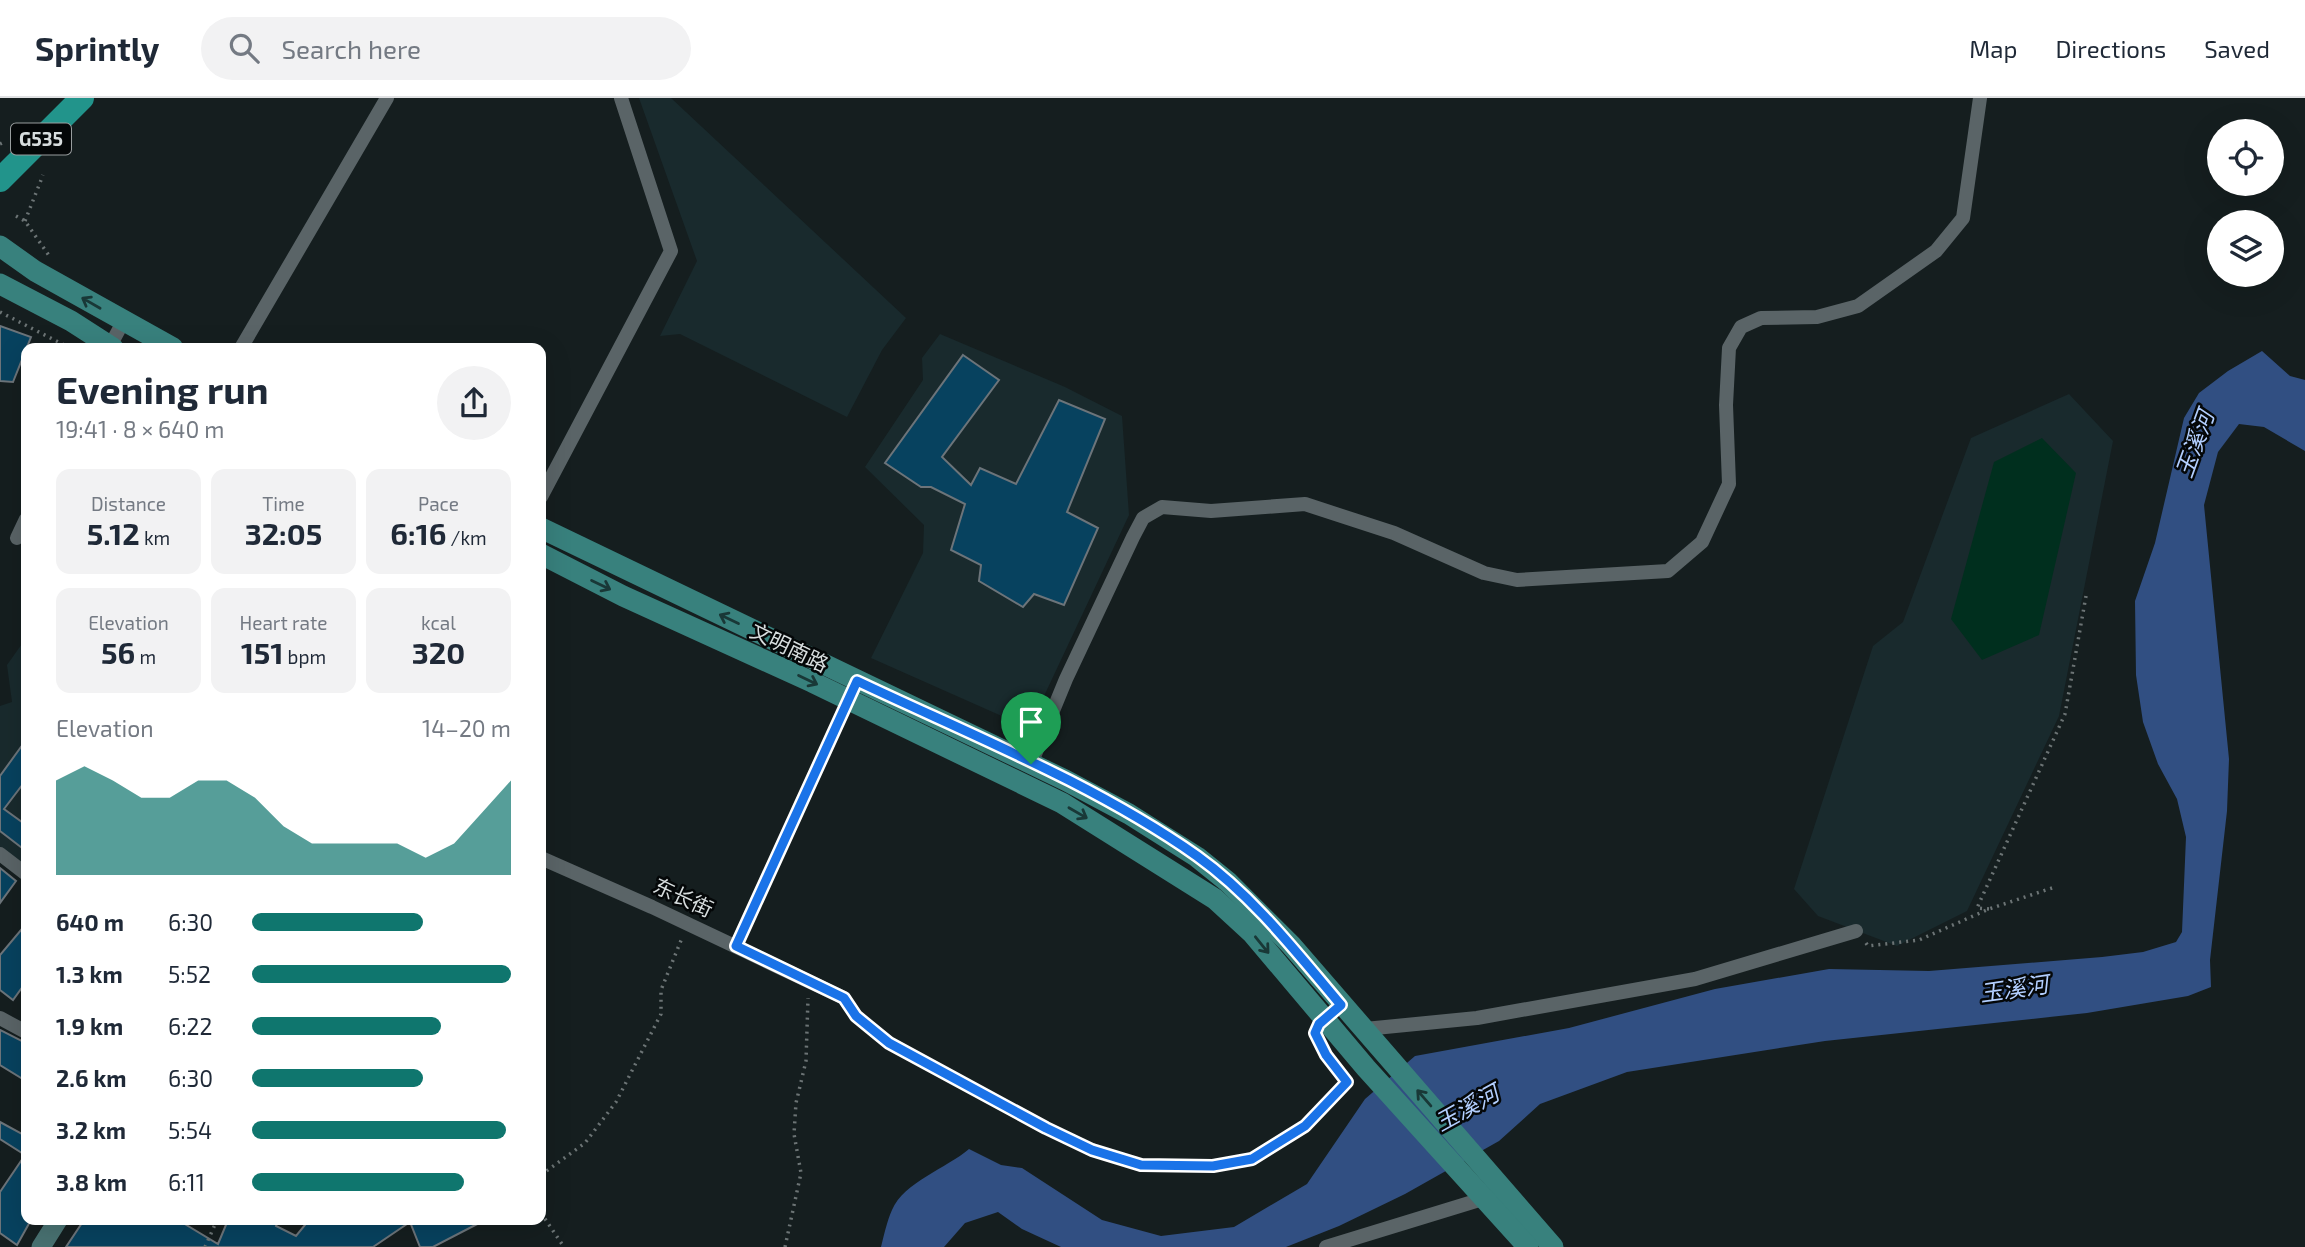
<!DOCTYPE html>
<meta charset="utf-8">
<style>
:root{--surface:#fff;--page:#f2f2f3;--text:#1f2937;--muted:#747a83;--line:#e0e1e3;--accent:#0f766e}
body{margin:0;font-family:"Exo 2","Noto Sans SC",sans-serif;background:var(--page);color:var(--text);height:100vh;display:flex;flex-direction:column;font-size:26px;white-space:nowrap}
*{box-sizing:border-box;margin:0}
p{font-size:23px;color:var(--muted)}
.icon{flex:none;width:38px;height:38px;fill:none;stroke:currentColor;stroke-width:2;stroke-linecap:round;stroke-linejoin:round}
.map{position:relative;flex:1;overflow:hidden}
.sheet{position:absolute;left:21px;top:245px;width:525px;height:882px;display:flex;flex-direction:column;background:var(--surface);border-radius:14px;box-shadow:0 7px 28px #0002}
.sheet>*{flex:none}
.tools{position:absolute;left:2207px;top:21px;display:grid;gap:14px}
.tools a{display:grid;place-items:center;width:77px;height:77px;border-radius:50%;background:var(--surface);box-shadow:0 7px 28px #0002;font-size:35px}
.pin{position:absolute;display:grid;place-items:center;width:60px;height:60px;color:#fff;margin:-72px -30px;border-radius:50% 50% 50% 0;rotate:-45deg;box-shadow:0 0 7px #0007}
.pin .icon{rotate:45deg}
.round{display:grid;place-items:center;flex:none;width:74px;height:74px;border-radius:37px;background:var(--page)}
.head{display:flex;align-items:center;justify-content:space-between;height:119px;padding:0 35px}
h1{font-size:38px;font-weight:700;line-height:52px}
.figures{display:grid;grid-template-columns:repeat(3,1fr);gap:10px;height:119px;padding:7px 35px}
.figures div{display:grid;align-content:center;border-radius:14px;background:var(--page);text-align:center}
.figures b{font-size:30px;font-weight:700}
.figures small{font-size:19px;font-weight:400}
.figures p{font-size:19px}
.chart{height:196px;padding:14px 35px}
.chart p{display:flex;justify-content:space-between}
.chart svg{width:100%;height:126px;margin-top:7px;fill:var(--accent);opacity:.7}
ul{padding:0 35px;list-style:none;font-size:23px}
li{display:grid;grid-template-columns:112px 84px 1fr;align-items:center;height:52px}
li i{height:18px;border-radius:9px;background:var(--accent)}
header{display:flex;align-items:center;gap:42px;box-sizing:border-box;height:98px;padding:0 35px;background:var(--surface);border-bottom:2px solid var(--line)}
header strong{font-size:33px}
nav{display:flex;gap:38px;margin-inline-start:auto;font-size:24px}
.search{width:490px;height:63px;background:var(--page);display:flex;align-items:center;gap:18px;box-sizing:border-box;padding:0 24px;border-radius:38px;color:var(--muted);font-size:26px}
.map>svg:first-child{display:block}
.built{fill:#192a2d}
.green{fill:#002f1e}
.water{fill:#314f82}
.building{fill:#07425f;stroke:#6c747a;stroke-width:2}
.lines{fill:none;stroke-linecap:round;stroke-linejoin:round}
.path{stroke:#6c7475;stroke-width:3.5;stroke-dasharray:2 5;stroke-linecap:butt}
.lane{stroke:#5a6467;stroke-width:7}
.street{stroke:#5a6467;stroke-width:14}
.secondary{stroke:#497272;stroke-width:19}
.primary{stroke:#38817d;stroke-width:21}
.highway{stroke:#22948b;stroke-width:24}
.oneway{stroke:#193837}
.route-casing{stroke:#fff;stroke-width:14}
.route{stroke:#1a73e8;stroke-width:9}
.labels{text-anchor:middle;stroke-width:5;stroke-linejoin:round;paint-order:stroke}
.shield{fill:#040708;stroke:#989d9e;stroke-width:2}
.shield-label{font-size:19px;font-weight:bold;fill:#d7ddde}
.street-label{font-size:21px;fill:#d7ddde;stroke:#040708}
.water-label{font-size:23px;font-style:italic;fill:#b3cfff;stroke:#040708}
</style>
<header>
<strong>Sprintly</strong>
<div class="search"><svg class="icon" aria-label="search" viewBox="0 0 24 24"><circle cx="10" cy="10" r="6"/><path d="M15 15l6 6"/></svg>Search here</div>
<nav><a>Map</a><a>Directions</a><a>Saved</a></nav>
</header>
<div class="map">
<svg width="2305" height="1149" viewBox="0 0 2305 1149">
<rect width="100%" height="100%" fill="#151e1f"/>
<g class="built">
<path d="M639,0H671L906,220L882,252L847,319L680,236L660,238L697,163Z"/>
<path d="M940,236L1065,289L1122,318L1129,417L1029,630L871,560L923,455L924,427L865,369L923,282L922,260Z"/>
<path d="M2069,296L2113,343L2059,618L1967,813L1897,848L1818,818L1794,791L1873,548L1903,524L1971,340Z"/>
<path d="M24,543L26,544V776L0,756V608L12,604L7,567Z"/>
</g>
<path class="green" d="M2042,340L2076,375L2039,537L1982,562L1951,521L1994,364Z"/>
<path class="water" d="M2262,253L2290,278L2305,282V353L2264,329L2239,326L2218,354L2204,407L2229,661L2227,713L2210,862L2211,889L2188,898L2087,915L1825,943L1627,974L1540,1006L1499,1043L1405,1096L1339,1128L1286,1149H1061L1022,1131L998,1114L965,1125L944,1149H881C884,1137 887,1123 892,1112C904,1084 947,1070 969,1051L1001,1067L1022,1070L1102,1122L1161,1138L1234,1129L1307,1086L1365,1001L1415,958L1569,930L1715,891L1829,871L1929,873L2102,859L2143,854L2176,844L2182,834L2186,739L2177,701L2158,666L2143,624L2136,577L2135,503L2155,445L2184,320L2199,295L2228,273Z"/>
<g class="building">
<path d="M0,228L31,239L13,284L0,283Z"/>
<path d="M963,257L999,282L942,359L971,387L980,370L1016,386L1059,302L1105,321L1067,414L1098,430L1064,507L1034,496L1023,509L979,483L981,467L951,452L965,406L931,389H921L885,365Z"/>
<path d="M26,642V682L4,711L26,727V753L0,733V678Z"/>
<path d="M0,770L16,783L0,805Z"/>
<path d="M26,826V884L13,902L0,892V857Z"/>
<path d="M0,932L26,945V983L0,967Z"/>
<path d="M0,1024L26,1038V1122H31L17,1147L0,1135V1094L25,1057L0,1041Z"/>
<path d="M84,1122H178L218,1146L228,1122H278L276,1128L296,1138L309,1122H485L433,1149H420L410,1124L373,1149H66Z"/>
</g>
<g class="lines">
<g class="path">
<path d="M0,46L2,45"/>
<path d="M16,118L25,123L50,159"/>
<path d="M25,123L43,77"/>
<path d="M0,214L70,250"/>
<path d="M1989,811L1977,810L2065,616L2086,498"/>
<path d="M1866,845L1868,848L1919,842L1989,811L2055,789"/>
<path d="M851,911L870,932L889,945L1046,1030L1092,1052L1141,1067L1213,1068L1252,1061L1305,1028L1347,984L1321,949"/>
<path d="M541,1077L585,1045L616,1004L661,916V892L682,840"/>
<path d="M541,1115L564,1149"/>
<path d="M205,1149L217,1122"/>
<path d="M785,1149L801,1075L794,1036L796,1005L806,963L808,900"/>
</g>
<path class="lane" d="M736,848L848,602"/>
<g class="street">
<path d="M109,250L123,224"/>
<path d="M241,250L387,0"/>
<path d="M541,399L671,153L621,0"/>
<path d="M17,440L26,421"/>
<path d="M1031,666L1066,581L1133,439L1143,420L1162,409L1211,413L1305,406L1394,435L1484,475L1517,482L1668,473L1702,444L1729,386L1726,307L1729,250L1741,229L1761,220L1817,219L1858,208L1936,153L1963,120L1980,0"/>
<path d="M0,756L26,776"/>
<path d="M541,760L652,809L844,900"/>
<path d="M0,920L26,934"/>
<path d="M1365,931L1477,920L1695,881L1856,833"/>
<path d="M1326,1149L1489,1099"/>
</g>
<path class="secondary" d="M41,1149L58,1122"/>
<g class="primary">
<path d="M0,148L35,173L173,250"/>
<path d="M0,186L71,223L113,250"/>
<path d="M541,430L1065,682L1129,716L1197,759L1228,784L1291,847L1553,1149"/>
<path d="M541,456L623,498L812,584L1062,705L1215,801L1252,835L1366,970L1528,1149"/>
</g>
<path class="highway" d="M0,82L82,0"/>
</g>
<defs><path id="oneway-shaft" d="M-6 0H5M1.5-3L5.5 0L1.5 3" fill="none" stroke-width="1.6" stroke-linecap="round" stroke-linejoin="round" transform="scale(1.75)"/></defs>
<g class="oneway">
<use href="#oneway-shaft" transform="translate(91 205) rotate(-150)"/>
<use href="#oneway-shaft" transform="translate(601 487) rotate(26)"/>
<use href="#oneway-shaft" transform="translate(729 521) rotate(-154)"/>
<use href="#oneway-shaft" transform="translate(808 582) rotate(26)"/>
<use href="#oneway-shaft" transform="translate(1078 715) rotate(30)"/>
<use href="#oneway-shaft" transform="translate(1262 847) rotate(51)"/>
<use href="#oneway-shaft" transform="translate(1424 1000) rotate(-131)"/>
</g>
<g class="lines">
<g class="route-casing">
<path id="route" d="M857,583C971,637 1093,685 1197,758C1253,798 1297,855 1341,907L1319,926L1315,935L1326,957L1347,984L1305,1028L1252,1061L1213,1068L1141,1067L1092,1052L1046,1030L889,945L856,918L844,900L736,848Z"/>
</g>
<use href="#route" class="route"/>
</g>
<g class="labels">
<rect class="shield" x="11" y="25.5" width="60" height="31" rx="5"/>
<g class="shield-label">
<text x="41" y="48">G535</text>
</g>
<g class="street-label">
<text transform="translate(789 550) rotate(26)" y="7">文明南路</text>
<text transform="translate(683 800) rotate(25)" y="7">东长街</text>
</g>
<g class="water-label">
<text transform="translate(2195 346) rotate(-70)" y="8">玉溪河</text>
<text transform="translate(2014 891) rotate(-8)" y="8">玉溪河</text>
<text transform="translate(1467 1010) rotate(-29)" y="8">玉溪河</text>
</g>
</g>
</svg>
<div class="tools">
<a><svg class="icon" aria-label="locate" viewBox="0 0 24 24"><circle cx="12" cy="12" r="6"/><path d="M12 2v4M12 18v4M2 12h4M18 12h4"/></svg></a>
<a><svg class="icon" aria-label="layers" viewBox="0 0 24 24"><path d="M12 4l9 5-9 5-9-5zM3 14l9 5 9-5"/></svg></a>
</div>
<div class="pin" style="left:1031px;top:666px;background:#1e9e55"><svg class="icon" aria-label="arrive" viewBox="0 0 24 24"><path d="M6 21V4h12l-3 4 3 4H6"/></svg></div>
<section class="sheet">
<div class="head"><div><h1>Evening run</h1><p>19:41 · 8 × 640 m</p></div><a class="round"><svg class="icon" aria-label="share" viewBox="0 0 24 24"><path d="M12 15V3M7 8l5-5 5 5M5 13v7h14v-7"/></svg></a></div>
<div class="figures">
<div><p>Distance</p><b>5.12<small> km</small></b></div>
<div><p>Time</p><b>32:05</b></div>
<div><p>Pace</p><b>6:16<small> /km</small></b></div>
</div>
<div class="figures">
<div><p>Elevation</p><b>56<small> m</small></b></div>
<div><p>Heart rate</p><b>151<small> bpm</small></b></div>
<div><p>kcal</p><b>320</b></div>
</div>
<div class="chart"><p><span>Elevation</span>14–20 m</p>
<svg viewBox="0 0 160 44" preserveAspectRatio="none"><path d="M0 44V11L10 6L20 11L30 17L40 17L50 11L60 11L70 17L80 27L90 33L100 33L110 33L120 33L130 38L140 33L150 22L160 11V44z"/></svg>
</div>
<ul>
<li><b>640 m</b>6:30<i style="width:66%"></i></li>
<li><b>1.3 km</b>5:52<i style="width:100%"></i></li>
<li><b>1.9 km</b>6:22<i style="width:73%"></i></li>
<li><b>2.6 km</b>6:30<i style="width:66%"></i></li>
<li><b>3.2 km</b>5:54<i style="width:98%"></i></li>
<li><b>3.8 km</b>6:11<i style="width:82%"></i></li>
</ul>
</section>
</div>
